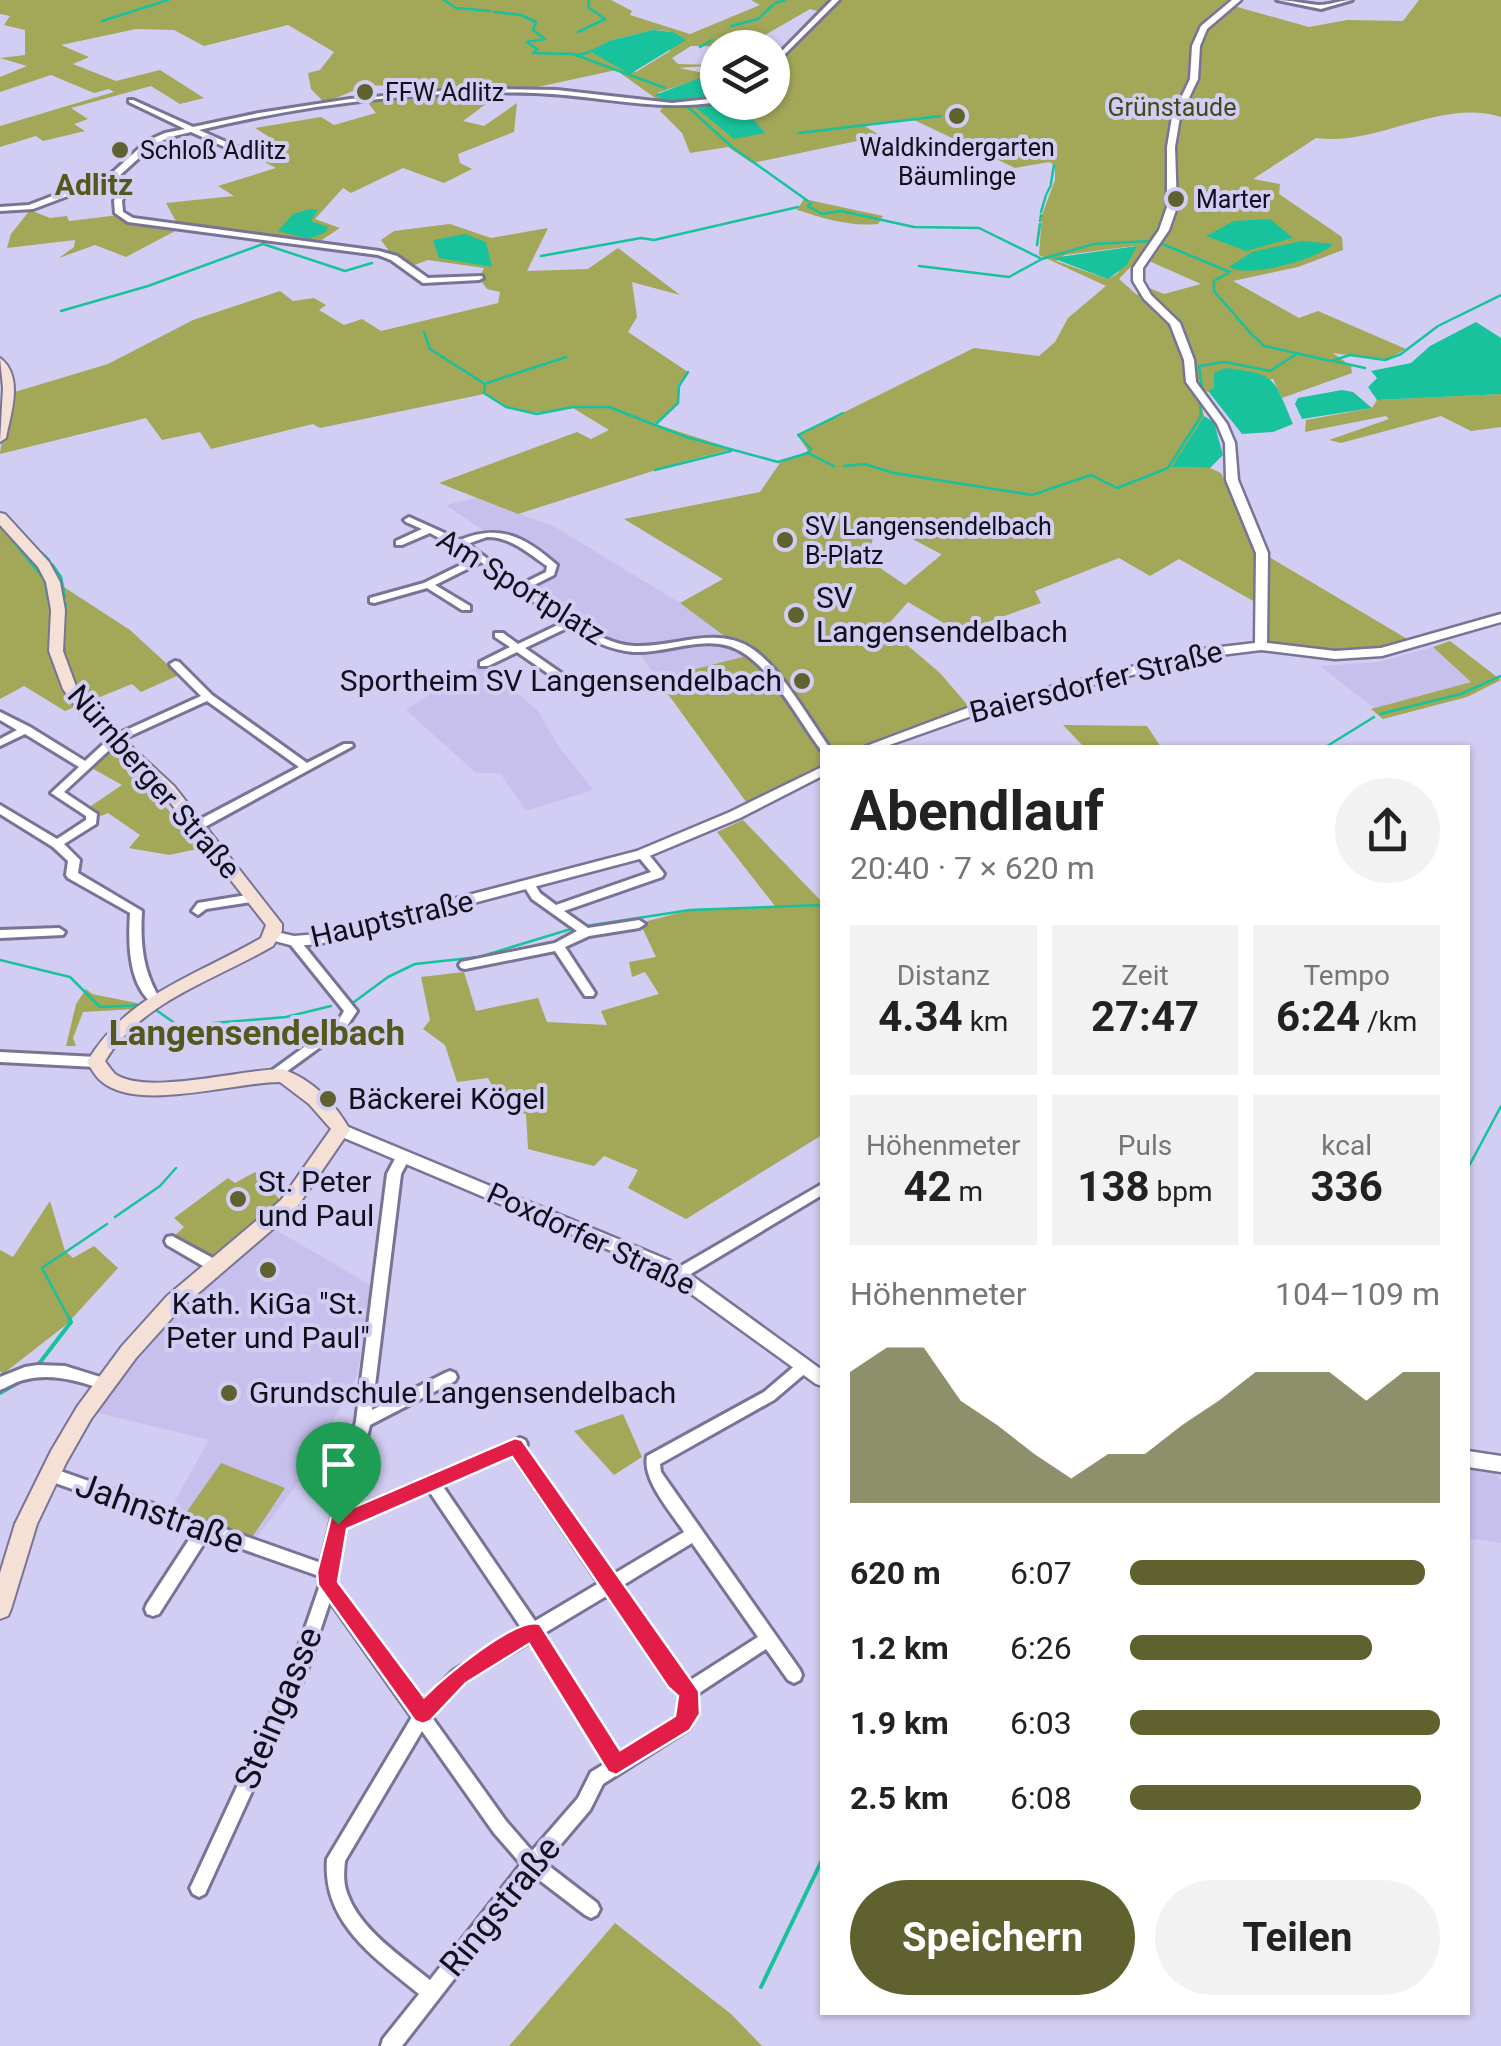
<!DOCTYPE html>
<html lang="de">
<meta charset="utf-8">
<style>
:root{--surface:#fff;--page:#f2f2f2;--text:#222;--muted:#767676;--accent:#5f622f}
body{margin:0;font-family:Roboto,sans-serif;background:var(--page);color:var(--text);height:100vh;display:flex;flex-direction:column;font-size:38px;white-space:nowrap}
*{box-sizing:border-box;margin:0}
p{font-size:32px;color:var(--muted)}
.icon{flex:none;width:55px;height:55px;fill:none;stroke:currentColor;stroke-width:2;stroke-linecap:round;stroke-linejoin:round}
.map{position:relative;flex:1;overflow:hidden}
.details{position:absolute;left:820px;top:745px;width:650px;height:1270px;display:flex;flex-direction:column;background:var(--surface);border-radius:0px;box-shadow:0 2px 8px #0004}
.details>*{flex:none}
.tools{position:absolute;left:700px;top:30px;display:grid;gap:20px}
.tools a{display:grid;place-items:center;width:90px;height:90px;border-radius:50%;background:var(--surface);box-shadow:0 2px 8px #0004;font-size:50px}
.pin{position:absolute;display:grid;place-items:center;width:85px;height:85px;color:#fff;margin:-102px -42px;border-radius:50% 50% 50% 0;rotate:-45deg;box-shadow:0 0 10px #0007}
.pin .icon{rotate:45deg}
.round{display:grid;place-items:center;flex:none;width:105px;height:105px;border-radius:52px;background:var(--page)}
.summary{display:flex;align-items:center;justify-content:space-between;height:170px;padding:0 30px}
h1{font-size:55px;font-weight:700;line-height:75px}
.figures{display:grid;grid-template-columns:repeat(3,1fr);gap:15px;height:170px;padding:10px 30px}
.figures div{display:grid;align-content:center;border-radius:0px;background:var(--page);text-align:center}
.figures b{font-size:42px;font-weight:700}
.figures small{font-size:28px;font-weight:400}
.figures p{font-size:28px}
.chart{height:280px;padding:20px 30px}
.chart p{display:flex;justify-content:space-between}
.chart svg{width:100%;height:180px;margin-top:10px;fill:var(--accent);opacity:.7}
.primary-button{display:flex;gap:20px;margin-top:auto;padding:20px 30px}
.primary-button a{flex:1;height:115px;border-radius:60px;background:var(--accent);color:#fff;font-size:40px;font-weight:700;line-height:115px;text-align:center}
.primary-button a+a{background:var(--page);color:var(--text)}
ul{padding:0 30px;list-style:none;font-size:32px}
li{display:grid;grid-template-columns:160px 120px 1fr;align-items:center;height:75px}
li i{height:25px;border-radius:12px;background:var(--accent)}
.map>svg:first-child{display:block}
.built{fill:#c7c0ed}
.green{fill:#a3a758;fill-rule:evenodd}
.water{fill:#18c29c}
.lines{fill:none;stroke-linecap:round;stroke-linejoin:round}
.stream-far1{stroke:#18c29c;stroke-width:2.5}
.stream{stroke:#18c29c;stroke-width:4}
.minor-casing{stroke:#797496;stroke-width:6}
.tertiary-casing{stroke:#797496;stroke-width:5}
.secondary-casing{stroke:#797496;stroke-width:4}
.minor{fill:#fff;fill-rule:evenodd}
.tertiary{fill:#fff;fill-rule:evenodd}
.secondary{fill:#f4e0d4;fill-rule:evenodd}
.route{fill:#e11d48;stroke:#fff;stroke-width:2.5;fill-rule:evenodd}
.poi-dot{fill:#5f622f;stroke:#d2cdf2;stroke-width:4}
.labels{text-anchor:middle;stroke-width:8;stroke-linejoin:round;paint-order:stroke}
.far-poi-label{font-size:25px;fill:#120f1c;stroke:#d2cdf2;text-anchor:start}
.far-park-label{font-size:25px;fill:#46481a;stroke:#d2cdf2}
.far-quarter-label{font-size:30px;font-weight:bold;fill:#55581d;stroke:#d2cdf2}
.street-label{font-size:30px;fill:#120f1c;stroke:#d2cdf2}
.poi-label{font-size:30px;fill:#120f1c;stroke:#d2cdf2;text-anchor:start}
.quarter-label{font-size:35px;font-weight:bold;fill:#55581d;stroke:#d2cdf2}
.near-street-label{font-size:35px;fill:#120f1c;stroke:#d2cdf2}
</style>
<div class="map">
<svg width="1501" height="2046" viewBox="0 0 1501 2046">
<rect width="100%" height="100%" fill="#d2cdf2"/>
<g class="built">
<path d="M476,498L555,527L680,603L751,655L657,679L638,651L610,644L522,588L553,572L552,565L499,532L484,531L446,505Z"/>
<path d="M1433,647L1472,682L1374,708L1320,666L1378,662Z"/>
<path d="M485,664L538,711L557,744L593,790L526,811L500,773H476L406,710L457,676Z"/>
<path d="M276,1230L372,1286L357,1375L307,1471L254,1541L169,1511L209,1440L95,1412L152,1341L211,1283Z"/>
<path d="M1468,1460L1487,1463L1501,1480V1543L1468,1538Z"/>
</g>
<g class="green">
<path d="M0,0H611L632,11L630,15L690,34L760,5L751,0H1227L1237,2L1234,6L1309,27L1347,20L1403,21L1419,0H1501V117C1440,98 1376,147 1316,138L1253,179L1280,184L1279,194L1342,237L1343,250L1298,267L1233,281L1299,318L1318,311L1406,349L1385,360L1333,353L1351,366L1352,373L1282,398L1273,379L1199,393L1204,416L1173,467L1210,468L1221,473L1259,551L1414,643C1359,655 1314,652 1259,644L1262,606L1179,559L1150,576L1119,558L1035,591L1041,603L959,632L908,602L886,627L940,673L971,709L858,747L822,748V766L747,803L657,679L750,655L680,603L723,579L624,519L760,492L780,463L808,451L798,435L974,348L1039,356L1055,342L1068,318L1106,286L1039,255L1042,215L1055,180V165L1049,162L1015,168L914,120L863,125L881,136L752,163L728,147L690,153L682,133L660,111L665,105L616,70L524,90L411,93L409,87L368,85L321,104L322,100L311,89L308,73L320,70L334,52L288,25L204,46L174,30L136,29L61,45L89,57L73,64L116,81L160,70L204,98L180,104L151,86L71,108L88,119L74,124L85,131L43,141L36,136L0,147V126L114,92L109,89L94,93L51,75L0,92V77L27,66L0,58L25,55V30L4,25L10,16L0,14ZM810,9L825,13L774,65L780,67L773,74L772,102L736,103L752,122L697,106L717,102L657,93L700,79L717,80V72L709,74L679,68L717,65L678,64L672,58L691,46L744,47ZM653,30L669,31L670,51L636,72L590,52L612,40ZM1134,246L1118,273L1108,279L1056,261L1065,255ZM1140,257L1201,284L1164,294L1144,286L1137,295L1119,279ZM878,521L941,554V555L905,585L867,559Z"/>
<path d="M502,92L463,121L484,126L517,103L514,132L458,154L460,163L472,169L444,183L403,168L351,193L343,188L315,219L340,228L317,243L177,230L126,257L95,245L59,258L74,247L75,240L7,248L11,234L30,210L50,218L67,216L69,221L119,215L178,225L166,203L234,196L218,186L276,168L242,150L274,140L255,128L321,117L334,125L376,113L365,99Z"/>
<path d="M804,199L883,216L878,224C850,227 823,218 797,210Z"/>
<path d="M450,224L491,238L548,228L527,271L588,269L618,248L680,295L632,282L637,317L628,332L688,372L678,385V403L655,424L733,449L678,463L518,514L439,483L577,432L591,439L609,430L573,408C538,415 514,415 484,394L320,428L313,424L211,449L200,432L162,440L146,418L0,454L8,394L108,364L193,320L280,291L293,301L314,298L326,305L319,310L344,325L362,319L381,331L498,303L500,292L487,289L479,278L484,268L428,260L409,267L392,255L381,240L394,231Z"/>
<path d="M1501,394V427L1471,431L1441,416L1341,443L1329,440L1389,419L1386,416L1305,432L1306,420L1372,408L1377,400Z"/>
<path d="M0,514L50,578L130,630L179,675L141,692L132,684L65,711L24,686L0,699Z"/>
<path d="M1450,641L1501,680L1467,697L1383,719L1371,709L1471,682L1433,647Z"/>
<path d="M1063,725L1147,726L1161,747H1084Z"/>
<path d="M114,749L202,848L169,855L129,848L140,835L108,813L101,816L88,808L122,785L88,766Z"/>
<path d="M743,820L822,902V1135L686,1219L628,1188L638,1170L604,1156L594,1166L528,1149L526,1114L505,1110L488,1078L457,1082L445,1045L423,1029L430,1020L421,977L464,972L476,1011L538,998L547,1022L607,1025L601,1011L659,994L645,972L632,977L629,962L656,957L640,923L694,909L775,906L717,832Z"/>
<path d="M86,989L92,994L137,1003L136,1009L83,1012L73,1038L76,1046H66L76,1004Z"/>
<path d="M255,1172L281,1201L214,1260L173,1237L184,1227L174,1218L228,1178L235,1183Z"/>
<path d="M50,1201L65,1251L73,1258L94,1246L118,1268L67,1324L3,1374L0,1371V1250L13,1257Z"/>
<path d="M623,1414L642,1457L614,1475L574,1431Z"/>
<path d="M221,1463L285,1488L251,1539L186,1513Z"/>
<path d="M615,1923L731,2014L762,2046H509Z"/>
</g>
<g class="water">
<path d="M653,30L673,32L686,40L630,74L589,51L612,40Z"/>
<path d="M700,78L717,80V98L668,103L655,95Z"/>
<path d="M717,102L741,105L765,133L734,139L695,107Z"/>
<path d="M310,209L318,210L311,221L328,227L326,232L309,239L278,231L293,214Z"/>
<path d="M1270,219L1293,238L1246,251L1206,236L1234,221Z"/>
<path d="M465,234L486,242L492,267L439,258L433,240Z"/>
<path d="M1302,241L1333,244C1319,259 1247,279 1229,267L1252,252Z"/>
<path d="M1137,246L1127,265L1108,279L1052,258Z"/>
<path d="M1476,322L1501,338V394L1377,400L1368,387L1377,378L1371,371L1411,363L1430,346Z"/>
<path d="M1225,368C1278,374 1273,378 1293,424L1273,432L1242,434L1208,391L1214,388V373Z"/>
<path d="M1342,390L1353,392L1372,408L1302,419L1295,404L1298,398Z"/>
<path d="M1204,416L1214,422L1223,455L1210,468L1172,467Z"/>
</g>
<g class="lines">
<g class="stream-far1">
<path d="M444,0L456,8L490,11"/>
<path d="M775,3L785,0"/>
<path d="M494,12L521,15L536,22L533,30L545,39L527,42L537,49L533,53L573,54L665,88"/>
<path d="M102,21L168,0"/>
<path d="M731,26L758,19L773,5"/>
<path d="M578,32L605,19L588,7L589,0"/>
<path d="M700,47L712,40"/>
<path d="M577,55L590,52"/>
<path d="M688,107L732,147L808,201"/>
<path d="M799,133L941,116"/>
<path d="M1051,183L1054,165"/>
<path d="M1047,193L1051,185"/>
<path d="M811,203L808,206L822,214L841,211L914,227L979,228L1042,259L1094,244L1150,241"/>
<path d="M1041,212L1046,195"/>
<path d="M1040,221L1041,215"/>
<path d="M1160,243L1230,272L1214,281V291L1253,336"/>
<path d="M1037,245L1040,224"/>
<path d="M541,256L641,238L654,240L798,207"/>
<path d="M919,266L1009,277L1042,259"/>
<path d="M61,311L148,286L263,244L345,271L372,263"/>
<path d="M424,332L430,349L485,384L484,393L506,407L537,414L573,407H609L686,437L778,462L808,453L834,466"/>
<path d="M1255,337L1264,346L1331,361L1350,355L1385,360L1401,354L1438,326L1501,295"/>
<path d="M1333,361L1365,368"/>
<path d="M487,383L566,357"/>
<path d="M1210,399L1202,388L1199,366L1225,362L1270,371L1298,353"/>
<path d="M657,423L678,403L679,386L688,372"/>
<path d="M808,453L811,449L798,435L843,413"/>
<path d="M844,466L864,464L894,473L1032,495L1091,475L1117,488L1168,468L1201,416L1200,405"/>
<path d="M655,470L731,451"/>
<path d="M0,525L44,579L49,603"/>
<path d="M42,553L49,560"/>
<path d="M52,564L61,577L65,597"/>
<path d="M65,617L66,604"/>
<path d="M64,635L65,657"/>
<path d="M74,683L88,700"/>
<path d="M1380,714L1461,694L1501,676"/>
<path d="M1324,748L1374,717"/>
<path d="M586,926L690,910L822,905"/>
<path d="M0,960L70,977L100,1007L142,1005"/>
<path d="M354,1002L388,977L415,964L479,957L571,929"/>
<path d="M156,1010L190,1034L213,1023L286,1017L331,1006"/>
<path d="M1468,1168L1501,1106"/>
<path d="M115,1217L160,1186L176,1168"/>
<path d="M70,1320L42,1268L107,1224"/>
</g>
<g class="stream">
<path d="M38,1365L71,1322L69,1318"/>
<path d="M0,1393L25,1379"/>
<path d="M761,1987L822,1860"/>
</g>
<g class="minor-casing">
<g id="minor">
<path d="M832,0H839L772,67V61Z"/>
<path d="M1277,0C1291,0 1305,4 1319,5C1330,5 1341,0 1352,0L1321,9Z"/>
<path d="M488,89L557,90L672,103L718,98V102C654,112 597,95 534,93C422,90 308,104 199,130L253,154L254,156L250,158L191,132L170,137L153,145L118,177L108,180L129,184L122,201L123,212L133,218L379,251L397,256L428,278L482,276L483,278L479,280L423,283L391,260L378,255L128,222L115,213L114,201L120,186L102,183L33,209L0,211V207L29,205L112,173L147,141L165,133L185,129L129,102V100H133L193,127L259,113L350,99L442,91Z"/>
<path d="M409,517L460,540C501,523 526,538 557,565L554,575L528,588L570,619L576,620L577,624C595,634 613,645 634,646C675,648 717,624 754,650C782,670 809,719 830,748H822L821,750C800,722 774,673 745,654C711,630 670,654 633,652C610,650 588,639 569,627L525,648L564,675V679H556L517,652L488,666H480V662L510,647L495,637V633H503L518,644L562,623L481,562L435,585L470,606V610H462L427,588L374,603L370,602V598L424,583L475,558L430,533L402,545H396V541L422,529L406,522L404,520ZM487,537C511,537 528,553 547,566L546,572L522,584L467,544Z"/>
<path d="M175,661L179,662L212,695L307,763L344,744H352L353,746L201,829H193L191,826L193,823L299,767L207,701L119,741L64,792L97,814L96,824L64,844L80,860L78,873L142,911C140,945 143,974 162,1002L156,1006C128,988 128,943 130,913L68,878L66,875L68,861L53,847L0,814V805L57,839L86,820V816L51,793L79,767L25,734L0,746V739L17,730L0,720V712L30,727L85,761L111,737L201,696L171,666L170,664Z"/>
<path d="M642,850L646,851L662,871L664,874L662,877L564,911L588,928L639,920L645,924L639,928L589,936L565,947L595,993L593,996H585L555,951L465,969L461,968L459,965L461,962L555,943L577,931L532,899L524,886L526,883H534L540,893L556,905L651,872L636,854Z"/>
<path d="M253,894L257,895L259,898L257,901L206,909L198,915L192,911L198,903Z"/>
<path d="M59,928L65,932L63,935L0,938V930Z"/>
<path d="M294,937L298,938L357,1011L345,1029L275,1080L269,1075L270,1072L337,1023L344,1011L290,944L288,941Z"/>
<path d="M0,1052L96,1057L102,1062L96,1067L0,1062Z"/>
<path d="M403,1152L408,1153L410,1157L401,1174L372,1410L445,1373L450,1371L455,1373L457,1377L455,1381L370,1425L349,1511L520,1438L525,1440L527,1444L525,1449L612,1575L684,1532C671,1512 642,1480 647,1456L764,1392L798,1363L803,1361L808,1363L810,1367L808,1371L774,1400L660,1464L661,1472L800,1670L802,1675L800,1680L794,1683L788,1680L766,1649L696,1695L697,1714L689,1729L603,1784L590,1810L545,1863L597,1903L600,1909L597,1915L591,1918L585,1915L534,1876L402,2046H381L383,2039L419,1994C375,1958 322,1923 327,1859L412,1717L330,1601L306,1673L205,1894L199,1897L193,1894L190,1888L193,1882L290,1672L320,1585L319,1576L208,1537L159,1614L153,1616L147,1614L145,1609L147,1604L194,1532L44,1479L41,1474L44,1469L49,1467L321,1563L356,1421L387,1174L398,1153ZM512,1454L599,1583L535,1621L442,1485ZM429,1491L522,1629L453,1671L422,1703L336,1583L335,1572L345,1527ZM692,1543L758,1637L689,1681L681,1675L620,1587ZM608,1595L669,1685L680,1694L681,1712L677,1717L619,1754L543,1634ZM530,1642L606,1763L591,1772L578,1798L532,1851L506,1821L431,1716L465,1681ZM422,1731L494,1833L521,1864L430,1980C401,1956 360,1930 347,1893C343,1882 344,1872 345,1861Z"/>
<path d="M822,1184V1195L684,1278L679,1280L674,1278L672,1274L674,1270Z"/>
<path d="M172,1236L220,1262L222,1266L220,1270L215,1271L210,1270L167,1245L165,1241L167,1237Z"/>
<path d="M38,1365L65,1366L110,1380L112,1384L110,1388L105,1390C79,1381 51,1372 23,1380C15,1382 8,1387 0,1390V1377L25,1367Z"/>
</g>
</g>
<g class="tertiary-casing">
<g id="tertiary">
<path d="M1232,0H1241L1207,29L1200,46L1198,79L1180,117L1175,147L1177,207L1169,230L1143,268V281L1151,295L1180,323L1194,360L1196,382L1227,424L1235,443L1238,480L1268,553L1267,643L1335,651L1381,648L1501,614V622L1382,656L1335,659L1261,650L1204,657L980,713L881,748H861L970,707L1204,649L1255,643L1256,553L1226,480L1225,443L1217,424L1186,382L1184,360L1170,324L1144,299L1133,281V268L1159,230L1167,207V147L1172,117L1190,79L1192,46L1201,26Z"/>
<path d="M822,767V776L740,818L647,857L319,944L294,946L267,939L265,936L272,931L294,936L319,934L637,851L730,812Z"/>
<path d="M341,1124L673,1262L822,1370V1386L816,1384L661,1272L335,1134L333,1130L335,1126Z"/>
<path d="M1468,1451L1501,1456V1472L1468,1467Z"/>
</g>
</g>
<g class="secondary-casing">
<g id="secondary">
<path d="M0,358C24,376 11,413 6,438L0,442L3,388Z"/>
<path d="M0,513L5,514L49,562L60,582L65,610L63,651L77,689L94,712L174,786L282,924V931L273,946C215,980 141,1001 105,1061C106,1063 114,1073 115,1074C146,1096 243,1069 282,1069C312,1079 335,1103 350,1130L295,1210L181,1308L136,1358L91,1419L66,1463L37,1524L11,1609L8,1616L0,1619V1573L15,1524L51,1451L77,1407L122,1346L167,1296L281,1200L331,1129L309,1104L280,1082C234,1082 137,1113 101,1081C95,1076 91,1068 87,1062C127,994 196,976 261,938L266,925L162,792L84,718L63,689L49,651L51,610L46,582L38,567L0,525Z"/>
</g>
</g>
<use href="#minor" class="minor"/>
<use href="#tertiary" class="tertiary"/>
<use href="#secondary" class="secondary"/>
</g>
<path class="route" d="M515,1438L522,1440L699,1691L700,1714L690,1730L616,1775L608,1772L529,1644L466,1683L430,1721L423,1724L415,1721L318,1585L317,1572L331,1517ZM512,1457L668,1687L678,1696L675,1716L620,1750L540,1624C515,1616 442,1679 424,1697L338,1582L347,1529Z"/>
<g class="poi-dot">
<circle cx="365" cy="92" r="10"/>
<circle cx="957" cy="116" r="10"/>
<circle cx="120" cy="150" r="10"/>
<circle cx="1176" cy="199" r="10"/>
<circle cx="785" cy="540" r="10"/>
<circle cx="796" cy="615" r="10"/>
<circle cx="802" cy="681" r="10"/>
<circle cx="328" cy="1099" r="10"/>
<circle cx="238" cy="1199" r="10"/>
<circle cx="268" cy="1270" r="10"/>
<circle cx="229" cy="1393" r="10"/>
</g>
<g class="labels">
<g class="far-poi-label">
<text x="385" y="101">FFW Adlitz</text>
<text x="957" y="156" text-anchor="middle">Waldkindergarten<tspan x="957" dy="29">Bäumlinge</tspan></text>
<text x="140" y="159">Schloß Adlitz</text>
<text x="1196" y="208">Marter</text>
<text x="805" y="535">SV Langensendelbach<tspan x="805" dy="29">B-Platz</tspan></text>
</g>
<g class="far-park-label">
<text x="1172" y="116">Grünstaude</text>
</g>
<g class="far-quarter-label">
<text x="94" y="195">Adlitz</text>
</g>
<g class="street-label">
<text transform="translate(521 587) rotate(32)" y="10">Am Sportplatz</text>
<text transform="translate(1096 682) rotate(-14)" y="10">Baiersdorfer Straße</text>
<text transform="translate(154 782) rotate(49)" y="10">Nürnberger Straße</text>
<text transform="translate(392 919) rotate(-13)" y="10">Hauptstraße</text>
<text transform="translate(591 1239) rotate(25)" y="10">Poxdorfer Straße</text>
</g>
<g class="poi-label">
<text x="816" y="608">SV<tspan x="816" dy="34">Langensendelbach</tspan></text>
<text x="782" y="691" text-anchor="end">Sportheim SV Langensendelbach</text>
<text x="348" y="1109">Bäckerei Kögel</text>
<text x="258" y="1192">St. Peter<tspan x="258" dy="34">und Paul</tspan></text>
<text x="268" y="1314" text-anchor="middle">Kath. KiGa "St.<tspan x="268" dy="34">Peter und Paul"</tspan></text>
<text x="249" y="1403">Grundschule Langensendelbach</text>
</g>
<g class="quarter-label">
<text x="257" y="1045">Langensendelbach</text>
</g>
<g class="near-street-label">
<text transform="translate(160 1513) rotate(20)" y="12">Jahnstraße</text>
<text transform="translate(278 1708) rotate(-67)" y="12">Steingasse</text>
<text transform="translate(500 1906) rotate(-51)" y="12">Ringstraße</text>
</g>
</g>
</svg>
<div class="tools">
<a><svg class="icon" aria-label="layers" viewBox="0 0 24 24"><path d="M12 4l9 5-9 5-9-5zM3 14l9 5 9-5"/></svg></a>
</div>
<div class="pin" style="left:338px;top:1524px;background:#1e9e55"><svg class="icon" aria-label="arrive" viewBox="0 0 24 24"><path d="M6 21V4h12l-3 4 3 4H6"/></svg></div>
<section class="details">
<div class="summary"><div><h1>Abendlauf</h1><p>20:40 · 7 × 620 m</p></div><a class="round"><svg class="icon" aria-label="share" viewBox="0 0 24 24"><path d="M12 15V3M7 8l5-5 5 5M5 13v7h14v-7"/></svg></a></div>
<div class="figures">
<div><p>Distanz</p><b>4.34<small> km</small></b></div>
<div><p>Zeit</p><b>27:47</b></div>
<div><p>Tempo</p><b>6:24<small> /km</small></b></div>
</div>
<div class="figures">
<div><p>Höhenmeter</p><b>42<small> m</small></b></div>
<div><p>Puls</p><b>138<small> bpm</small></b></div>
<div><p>kcal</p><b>336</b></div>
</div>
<div class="chart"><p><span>Höhenmeter</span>104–109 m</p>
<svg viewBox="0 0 160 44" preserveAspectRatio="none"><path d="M0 44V12L10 6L20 6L30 19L40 25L50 32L60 38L70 32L80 32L90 25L100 19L110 12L120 12L130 12L140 19L150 12L160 12V44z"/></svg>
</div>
<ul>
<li><b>620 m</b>6:07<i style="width:95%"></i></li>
<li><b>1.2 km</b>6:26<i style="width:78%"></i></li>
<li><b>1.9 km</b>6:03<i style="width:100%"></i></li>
<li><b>2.5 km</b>6:08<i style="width:94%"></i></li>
</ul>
<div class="primary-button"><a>Speichern</a><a>Teilen</a></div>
</section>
</div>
